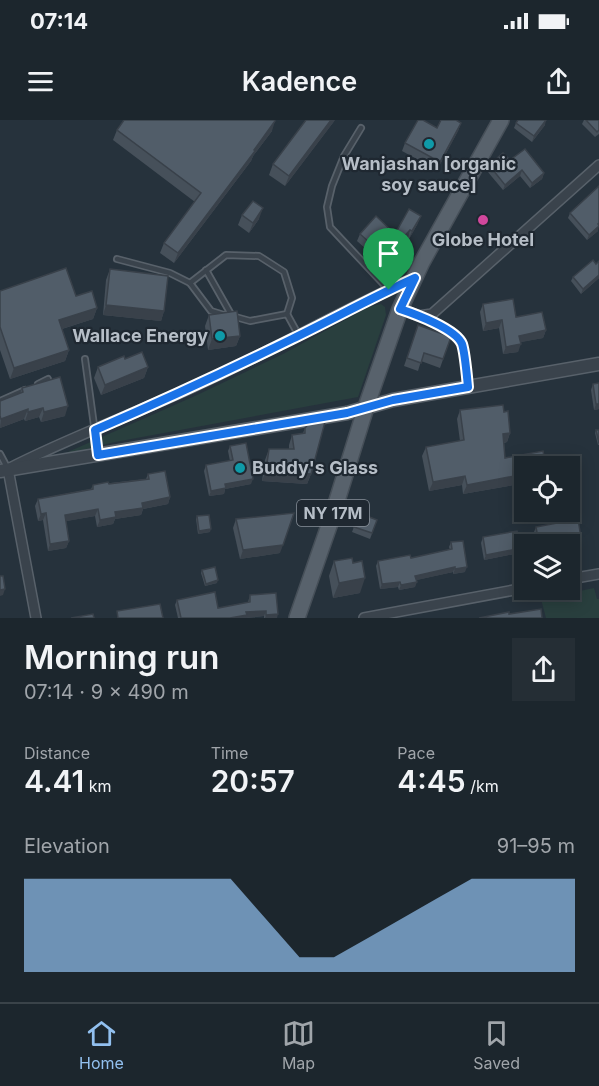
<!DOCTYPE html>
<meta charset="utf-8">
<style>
:root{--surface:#1c262d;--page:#252e35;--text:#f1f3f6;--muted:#a0a5aa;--line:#3a4349;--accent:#92c0ef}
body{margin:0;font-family:Inter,sans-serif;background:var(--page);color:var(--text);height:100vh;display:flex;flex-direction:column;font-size:22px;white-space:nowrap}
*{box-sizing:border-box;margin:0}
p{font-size:20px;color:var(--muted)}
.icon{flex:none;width:33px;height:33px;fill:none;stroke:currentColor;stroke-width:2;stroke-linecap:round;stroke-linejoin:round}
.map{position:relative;height:498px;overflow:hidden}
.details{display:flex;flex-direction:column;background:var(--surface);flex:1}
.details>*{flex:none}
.controls{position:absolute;left:514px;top:336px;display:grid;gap:12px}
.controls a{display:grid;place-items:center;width:66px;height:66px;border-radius:0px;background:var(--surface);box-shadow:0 3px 15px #0003,0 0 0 2px var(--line);font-size:30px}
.pin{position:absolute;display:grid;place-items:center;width:51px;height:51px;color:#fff;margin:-62px -26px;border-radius:50% 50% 50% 0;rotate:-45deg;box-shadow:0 0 6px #0007}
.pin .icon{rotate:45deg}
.round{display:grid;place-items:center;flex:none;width:63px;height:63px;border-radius:0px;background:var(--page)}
.headline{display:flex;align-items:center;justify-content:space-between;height:102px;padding:0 24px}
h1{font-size:33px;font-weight:600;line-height:45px}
.metrics{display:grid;grid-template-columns:repeat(3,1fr);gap:9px;height:102px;padding:6px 24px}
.metrics div{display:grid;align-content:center}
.metrics b{font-size:30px;font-weight:600}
.metrics small{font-size:16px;font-weight:400}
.metrics p{font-size:16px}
.chart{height:168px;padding:12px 24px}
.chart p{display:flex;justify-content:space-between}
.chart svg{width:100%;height:108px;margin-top:6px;fill:var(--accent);opacity:.7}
.status{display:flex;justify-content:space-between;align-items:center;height:42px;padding:0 30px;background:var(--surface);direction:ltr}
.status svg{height:16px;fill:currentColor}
header{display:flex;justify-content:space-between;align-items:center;height:78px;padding:0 24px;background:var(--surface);font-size:27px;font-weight:600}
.tabs{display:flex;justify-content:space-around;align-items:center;height:84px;border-top:2px solid var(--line);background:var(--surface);font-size:16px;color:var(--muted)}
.tabs a{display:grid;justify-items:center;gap:3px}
.tabs .active{color:var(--accent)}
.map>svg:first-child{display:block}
.green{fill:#293f3e}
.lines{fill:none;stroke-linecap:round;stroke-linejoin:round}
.service-casing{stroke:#58616a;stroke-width:8}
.minor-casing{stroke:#58616a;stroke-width:12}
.tertiary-casing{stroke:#58616a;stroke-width:15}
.primary-casing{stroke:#464f58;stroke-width:18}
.service{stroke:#3a434c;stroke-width:4.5}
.minor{stroke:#3a434c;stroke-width:9}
.tertiary{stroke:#3a434c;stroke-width:12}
.primary{stroke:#58626c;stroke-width:15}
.wall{fill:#46505a}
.shaded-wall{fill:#39414a}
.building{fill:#515d69;stroke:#39414a;stroke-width:1.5}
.route-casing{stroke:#fff;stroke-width:12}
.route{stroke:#1a73e8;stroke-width:8}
.culture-dot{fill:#0f9aa8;stroke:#1f2831;stroke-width:2}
.hotel-dot{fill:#d1479c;stroke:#1f2831;stroke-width:2}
.labels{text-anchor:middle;stroke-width:4.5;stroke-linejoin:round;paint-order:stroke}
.shield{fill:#1f2831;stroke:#89919a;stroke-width:1.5}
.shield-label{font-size:16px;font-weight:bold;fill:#b6bec7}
.poi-label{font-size:18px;font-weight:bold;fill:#b6bec7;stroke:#1f2831}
</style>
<div class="status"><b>07:14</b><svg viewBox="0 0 49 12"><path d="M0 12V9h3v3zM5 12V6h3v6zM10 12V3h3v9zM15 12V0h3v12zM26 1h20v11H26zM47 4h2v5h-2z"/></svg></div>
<header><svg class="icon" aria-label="menu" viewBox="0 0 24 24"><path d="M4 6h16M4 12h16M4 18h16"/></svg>Kadence<svg class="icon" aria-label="share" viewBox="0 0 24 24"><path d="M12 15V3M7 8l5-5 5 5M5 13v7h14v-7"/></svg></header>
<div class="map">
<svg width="599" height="498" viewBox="0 0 599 498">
<rect width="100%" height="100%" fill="#26323c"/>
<g class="green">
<path d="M381,184L385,187L386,195L358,277L115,322L61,335L195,276L283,234L369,187Z"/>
<path d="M594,468L597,479H599V498H546L541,479Z"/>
</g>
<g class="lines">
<g class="service-casing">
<g id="service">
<path d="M361,8L344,36L332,66L327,87L330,107L389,170"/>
<path d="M117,139L170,153L190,163L211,191L224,195"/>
<path d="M206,150L232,196"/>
<path d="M190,163L226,135L259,136L284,152L292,178L287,194"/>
<path d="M232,196L250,201L287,194L299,216"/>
<path d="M422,197L454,214L462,224L468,265"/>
<path d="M85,239L98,335"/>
<path d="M38,264L48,259"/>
<path d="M0,281L25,270"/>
<path d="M0,334L8,349"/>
</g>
</g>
<g class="minor-casing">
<g id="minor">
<path d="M400,189L419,196L432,194L599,45"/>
<path d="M570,459L599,454"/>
<path d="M36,498L8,349C68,318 132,295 193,267C268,233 339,192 414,158"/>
<path d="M364,498L525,468"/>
</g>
</g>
<g class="tertiary-casing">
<path id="tertiary" d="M0,351L347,293L393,280L599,244"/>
</g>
<g class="primary-casing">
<path id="primary" d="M297,498L331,400L366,287L400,189L422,142L501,0"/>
</g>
<use href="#service" class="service"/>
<use href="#minor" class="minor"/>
<use href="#tertiary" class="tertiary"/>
<use href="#primary" class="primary"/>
</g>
<g class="wall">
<path d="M335,0L285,66L269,55L273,44Z"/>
<path d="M584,0H599V14L595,17L582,4Z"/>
<path d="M461,3L458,11L437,50L402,31L405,23L437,8Z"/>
<path d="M516,3L545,5L532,22L514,8Z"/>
<path d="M117,10L272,11L253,36L251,41L174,143L160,133L164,123L195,82L113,20Z"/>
<path d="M510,40L544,53L542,59L530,68L520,56L503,70L487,51L489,45Z"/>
<path d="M570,93L598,111L587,120L568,98Z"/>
<path d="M242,95L259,99L249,113L238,105Z"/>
<path d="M418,103L409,119L408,118L384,145L357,121L360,114H395Z"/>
<path d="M599,141V158L581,174L571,161L573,157L596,144Z"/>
<path d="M110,149L164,191L161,201L103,195L106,160Z"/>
<path d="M0,171L76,176L97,188L93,199L62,209L69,230L65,241L10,259L0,230Z"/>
<path d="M483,184L516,197L546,210L543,218L520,222L518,232L503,234L499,208L483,211L480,192Z"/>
<path d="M209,195L240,216L236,226L208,230L205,206Z"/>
<path d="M418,205L451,217L440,248L421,241L418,251L404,246Z"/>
<path d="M98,247H148L144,258L101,275L94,258Z"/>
<path d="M593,264L599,289L594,290L591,270Z"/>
<path d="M22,268L65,296L41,302L39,297L25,301L24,299L0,308V281L20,274Z"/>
<path d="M460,290L504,292L510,313L507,322L504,323L505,338L525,346V363L463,374L462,365L429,371L422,336L426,327L460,321L457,299Z"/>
<path d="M305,308L311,354L307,364L262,361L265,340L269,329H289V325L292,315L303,313Z"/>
<path d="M596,310L599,325H598L595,313Z"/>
<path d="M230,326L251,364L225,369L224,374L209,376L204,351L206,345L230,341L228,331Z"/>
<path d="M148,354L170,377L168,384L143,389L141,395L115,399L113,404L97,407L95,396L66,401L69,421L66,428L48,431L43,400L38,401L35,386L38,379L91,369L93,365L146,359Z"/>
<path d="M359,393L377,400L370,419L352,412Z"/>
<path d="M197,396L210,412L198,414L196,399Z"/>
<path d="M236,399L280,433L240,439L233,408Z"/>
<path d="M536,407L579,423L570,425L536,424L534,412Z"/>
<path d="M483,417L519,433L484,440L481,423Z"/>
<path d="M451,422L465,452L453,454V452L416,460L415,467L399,470L398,467L380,469L376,446L378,441L411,438L450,430L449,427Z"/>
<path d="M334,441L360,473L333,478L329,456Z"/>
<path d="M202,450L217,463L205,466L201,453Z"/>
<path d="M250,475L277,498H264V496L246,498H178L175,485L177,480L218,488L248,482Z"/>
</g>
<g class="shaded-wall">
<path d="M331,0H335L285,66L289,56Z"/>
<path d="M546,0L545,5L532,22L534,16Z"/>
<path d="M275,1L272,11L253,36L251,41L174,143L178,133Z"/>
<path d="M461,3L458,11L437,50L440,42Z"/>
<path d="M522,50L520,56L503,70L505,65Z"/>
<path d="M544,53L542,59L530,68L532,63Z"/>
<path d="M263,88L259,99L249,113L253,103Z"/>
<path d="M421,96L418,103L409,119L412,111Z"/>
<path d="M599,103L598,111L587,120L589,115Z"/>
<path d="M410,110L408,118L384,145L386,137Z"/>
<path d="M599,155V158L581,174L583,169Z"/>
<path d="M106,185L164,191L161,201L103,195Z"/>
<path d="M97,188L93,199L55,211L59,200Z"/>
<path d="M502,200L499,208L483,211L486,203Z"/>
<path d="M546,210L543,218L517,223L519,216Z"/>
<path d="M240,216L236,226L208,230L212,219Z"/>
<path d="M521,224L518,232L503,234L506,227Z"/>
<path d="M69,230L65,241L10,259L14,248Z"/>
<path d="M148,247L144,258L101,275L105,265Z"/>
<path d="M596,284H599V289L594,290Z"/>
<path d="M68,286L65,296L41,302L44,292Z"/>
<path d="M43,288L39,297L25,301L28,292Z"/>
<path d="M28,289L24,299L0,308L1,299Z"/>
<path d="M510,313L507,322L499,323L503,314Z"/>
<path d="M266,350L311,354L307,364L262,361Z"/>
<path d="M525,354V363L463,374L467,365Z"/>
<path d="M465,356L462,365L429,371L433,362Z"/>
<path d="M253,359L251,364L225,369L224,374L209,376L211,371L225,364Z"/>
<path d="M170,377L168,384L143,389L141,395L115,399L113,404L97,407L100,400L115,392L142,383Z"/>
<path d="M98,389L95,396L62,402L65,395Z"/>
<path d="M46,393L43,400L38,401L41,394Z"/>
<path d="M211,409L210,412L198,414L199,411Z"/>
<path d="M581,418L579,423L570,425L544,424Z"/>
<path d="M69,421L66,428L48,431L50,424Z"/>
<path d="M283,425L280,433L240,439L243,430Z"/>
<path d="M522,428L519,433L484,440L486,435Z"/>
<path d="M455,447L453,452L413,461L415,456Z"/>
<path d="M467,447L465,452L453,454L455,449Z"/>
<path d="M365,458L360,473L333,478L339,463Z"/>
<path d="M218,460L217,463L205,466L206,464Z"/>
<path d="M400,462L398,467L380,469L382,464Z"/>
<path d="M417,462L415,467L399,470L401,465Z"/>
<path d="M5,469L3,475L0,476V470Z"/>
<path d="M266,491L264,496L246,498H230L246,492Z"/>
<path d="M278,494L277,498H265L266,495Z"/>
</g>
<g class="building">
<path d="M124,0H274L275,1L254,30L255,31L178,133L164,123L201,73L117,10Z"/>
<path d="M306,0H331L289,56L273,44Z"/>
<path d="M418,0H423L437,8L441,0H456L461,3L440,42L405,23Z"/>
<path d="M518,0H546L534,16L516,3Z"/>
<path d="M586,0H599V10L597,12Z"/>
<path d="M525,29L544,53L532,63L522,50L505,65L489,45L503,33L510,40Z"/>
<path d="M599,66V103L598,104L599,106L589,115L570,93Z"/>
<path d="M253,81L263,88L253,103L242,95Z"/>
<path d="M409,89L421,96L412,111L410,110L386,137L360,114L376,96L395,114Z"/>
<path d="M593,140L596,144L599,141V155L583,169L573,157Z"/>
<path d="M66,148L76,176L92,171L97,188L59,200L69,230L14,248L0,207V171Z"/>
<path d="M110,149L168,156L164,191L106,185Z"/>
<path d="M513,179L516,197L542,192L546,210L519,216L521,224L506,227L502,200L486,203L483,184Z"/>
<path d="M237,191L240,216L212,219L209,195Z"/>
<path d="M418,205L451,217L443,239L424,233L421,243L407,238Z"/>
<path d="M142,232L148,247L105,265L98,247L124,236L125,239Z"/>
<path d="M60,257L68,286L44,292L43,288L28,292V289L1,299L0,296V281L23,272L22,268Z"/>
<path d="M599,263V284H596L593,264Z"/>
<path d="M503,285L504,292L508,291L510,313L503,314L505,338L543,331L546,346H525V354L467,365L465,356L433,362L426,327L464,320L460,290Z"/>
<path d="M314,297L325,302L311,354L266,350L269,329H294L292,315L305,313V308Z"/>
<path d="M596,310H599V322Z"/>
<path d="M246,323L253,359L225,364L226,368L211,371L206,345L233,340L230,326Z"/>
<path d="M165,351L170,377L142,383L143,388L115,392L116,397L100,400L98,389L65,395L69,421L50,424L46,393L41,394L38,379L93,369V365L108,362L109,364L149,359L148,354Z"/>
<path d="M294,393L283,425L243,430L236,399Z"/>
<path d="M359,393L377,400L372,413L354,407Z"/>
<path d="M209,395L211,409L199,411L197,396Z"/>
<path d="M578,399L581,418L539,424L536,407Z"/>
<path d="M517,411L522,428L486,435L483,417Z"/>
<path d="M463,421L467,447L455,449V447L415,456L417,462L401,465L400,462L382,464L378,441L410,435L411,438L452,429L451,422Z"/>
<path d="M352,438L353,443L362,441L365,458L339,463L334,441Z"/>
<path d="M215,447L218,460L206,464L202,450Z"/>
<path d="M0,456H3L5,469L0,470Z"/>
<path d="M215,472L218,488L250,482V475L276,473L278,494L266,495V491L246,492L247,495L230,498H181L177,480Z"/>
<path d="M160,484L163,498H118L117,491Z"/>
<path d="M541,489L542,498H479L509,492V494Z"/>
<path d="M93,494L94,498H71Z"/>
</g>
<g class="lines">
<g class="route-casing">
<path id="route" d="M415,158L400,189C415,194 456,209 462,224C465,233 467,257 468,267L393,280L347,293L98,335L95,310C162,281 227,251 292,219C333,199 373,177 415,158Z"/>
</g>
<use href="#route" class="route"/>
</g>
<g class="culture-dot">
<circle cx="429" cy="24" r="6"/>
<circle cx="220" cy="216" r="6"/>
<circle cx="240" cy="348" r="6"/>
</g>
<circle class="hotel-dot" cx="483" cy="100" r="6"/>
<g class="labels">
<rect class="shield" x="297" y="380" width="72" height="26" rx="4.5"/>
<g class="shield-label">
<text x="333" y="399">NY 17M</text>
</g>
<g class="poi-label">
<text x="429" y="50">Wanjashan [organic<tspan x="429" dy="21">soy sauce]</tspan></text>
<text x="483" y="126">Globe Hotel</text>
<text x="208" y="222" text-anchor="end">Wallace Energy</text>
<text x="252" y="354" text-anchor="start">Buddy's Glass</text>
</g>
</g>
</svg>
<div class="controls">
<a><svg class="icon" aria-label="locate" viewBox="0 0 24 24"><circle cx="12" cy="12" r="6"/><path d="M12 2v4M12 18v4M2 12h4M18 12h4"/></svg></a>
<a><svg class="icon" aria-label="layers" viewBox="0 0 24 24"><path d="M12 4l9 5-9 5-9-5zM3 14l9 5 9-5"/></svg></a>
</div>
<div class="pin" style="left:389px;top:170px;background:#1e9e55"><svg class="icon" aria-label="arrive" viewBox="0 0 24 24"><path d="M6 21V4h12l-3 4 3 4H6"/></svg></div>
</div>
<section class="details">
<div class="headline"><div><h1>Morning run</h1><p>07:14 · 9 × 490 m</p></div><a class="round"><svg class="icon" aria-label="share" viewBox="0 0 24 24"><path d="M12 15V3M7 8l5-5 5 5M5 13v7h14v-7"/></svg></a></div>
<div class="metrics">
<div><p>Distance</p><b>4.41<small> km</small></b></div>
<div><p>Time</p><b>20:57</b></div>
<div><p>Pace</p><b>4:45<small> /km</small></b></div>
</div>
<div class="chart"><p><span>Elevation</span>91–95 m</p>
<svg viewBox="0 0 160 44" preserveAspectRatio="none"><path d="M0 44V6L10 6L20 6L30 6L40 6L50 6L60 6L70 22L80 38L90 38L100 30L110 22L120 14L130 6L140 6L150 6L160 6V44z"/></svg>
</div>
</section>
<nav class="tabs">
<a class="active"><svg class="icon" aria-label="home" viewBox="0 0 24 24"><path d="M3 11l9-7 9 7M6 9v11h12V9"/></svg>Home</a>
<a><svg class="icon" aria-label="map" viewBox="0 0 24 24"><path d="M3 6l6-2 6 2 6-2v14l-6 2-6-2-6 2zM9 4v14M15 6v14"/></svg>Map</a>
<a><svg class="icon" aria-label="saved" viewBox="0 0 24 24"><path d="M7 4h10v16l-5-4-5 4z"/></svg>Saved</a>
</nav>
